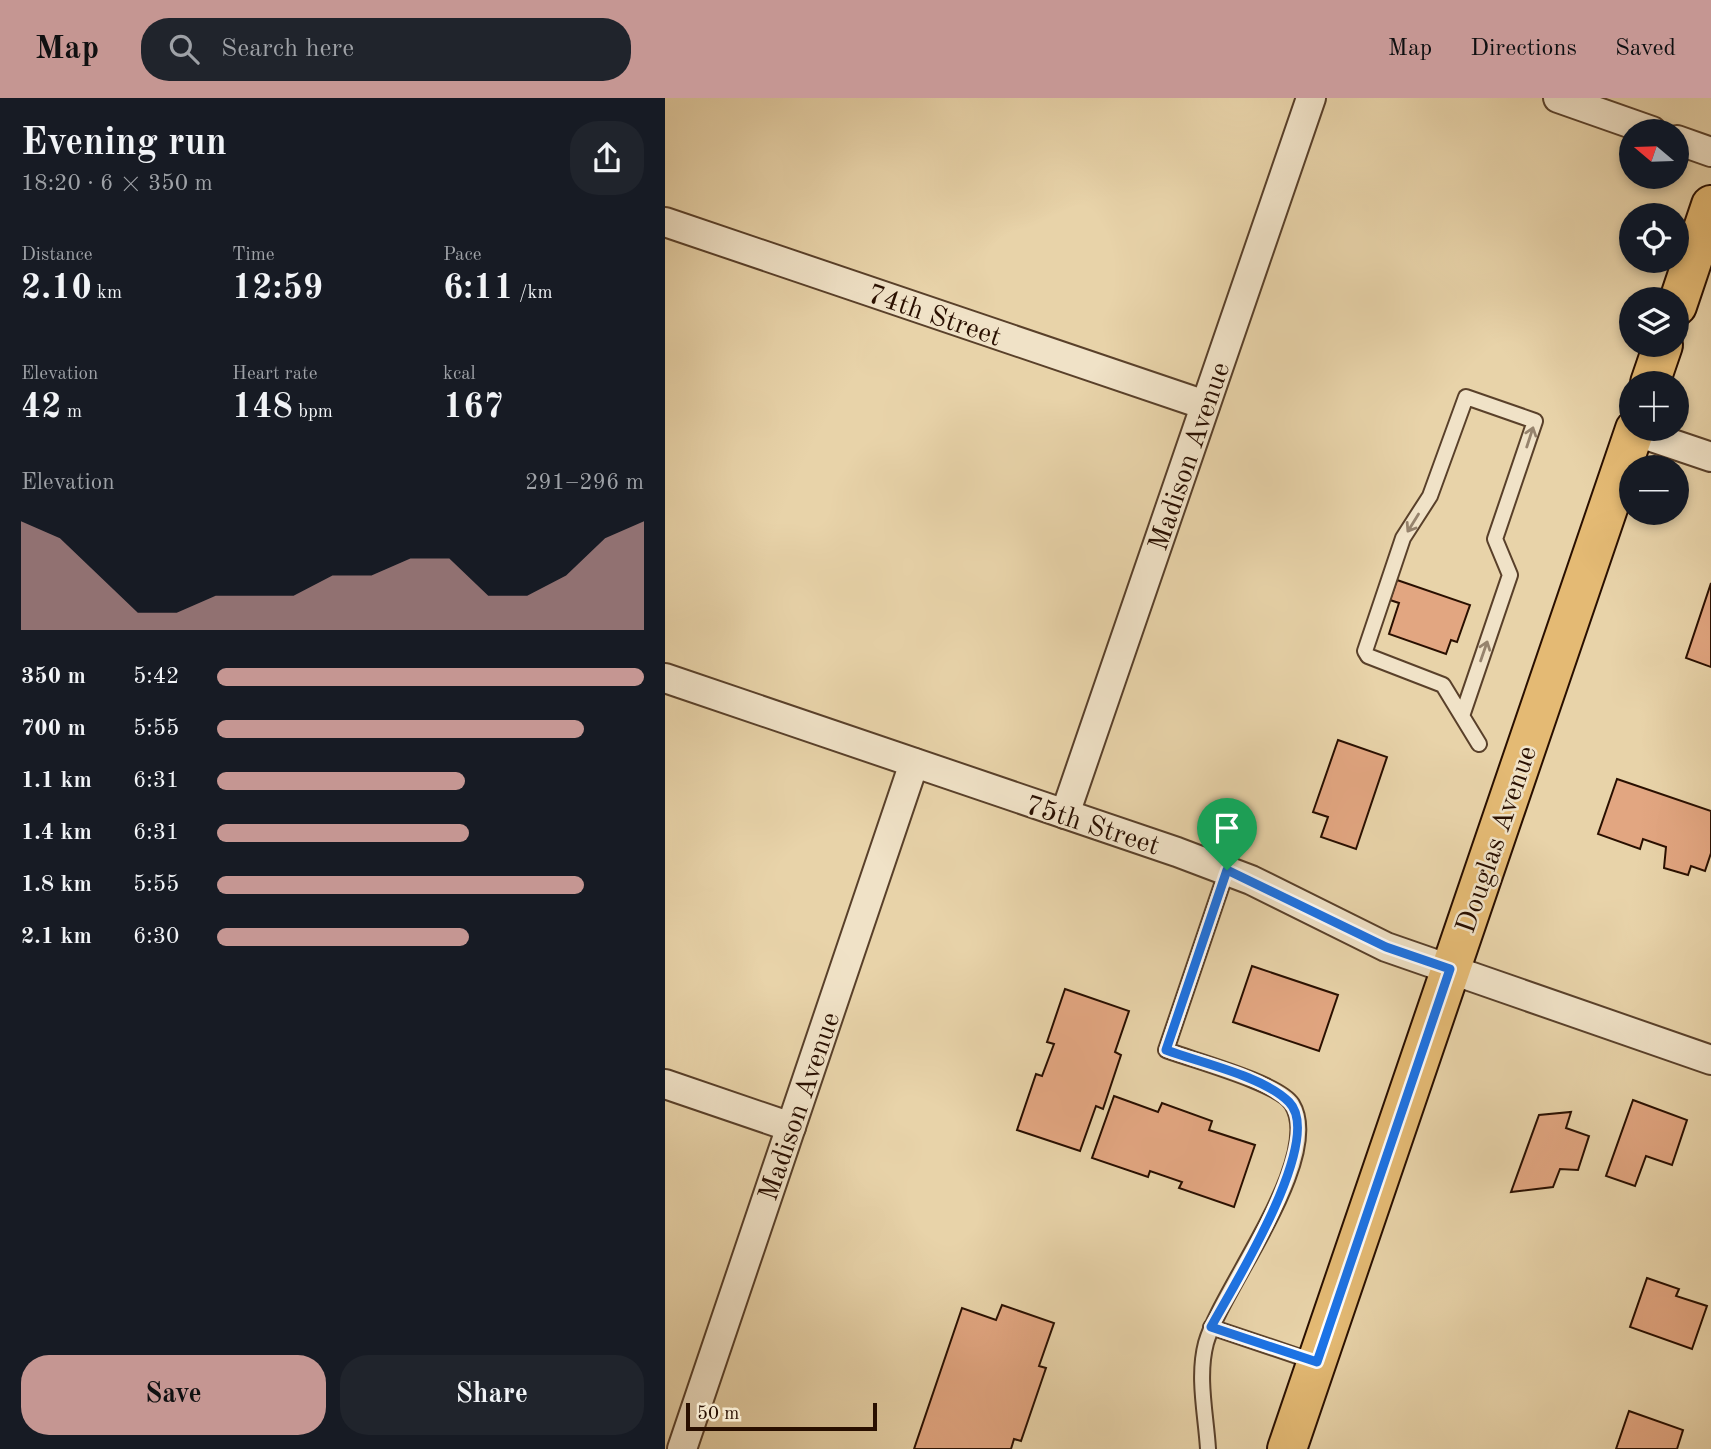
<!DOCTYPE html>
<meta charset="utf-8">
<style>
:root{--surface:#171b24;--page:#20242c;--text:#f1f3f6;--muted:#9ea1a6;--accent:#c59692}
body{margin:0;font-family:"Old Standard TT",serif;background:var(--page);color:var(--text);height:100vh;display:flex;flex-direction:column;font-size:26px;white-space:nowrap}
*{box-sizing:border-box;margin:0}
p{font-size:23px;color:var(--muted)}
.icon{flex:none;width:38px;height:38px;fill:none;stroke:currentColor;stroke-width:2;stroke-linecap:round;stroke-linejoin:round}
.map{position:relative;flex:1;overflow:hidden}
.side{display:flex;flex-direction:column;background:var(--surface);width:665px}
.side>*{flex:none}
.needle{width:46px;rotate:289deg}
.fabs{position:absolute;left:954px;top:21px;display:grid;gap:14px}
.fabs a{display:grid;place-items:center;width:70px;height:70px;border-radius:50%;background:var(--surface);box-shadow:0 4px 10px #0003;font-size:35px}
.scale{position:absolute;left:21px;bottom:18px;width:191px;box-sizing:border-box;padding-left:7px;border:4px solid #290f00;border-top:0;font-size:19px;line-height:24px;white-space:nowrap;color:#290f00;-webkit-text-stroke:5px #f0e2c7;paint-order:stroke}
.pin{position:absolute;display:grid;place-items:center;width:60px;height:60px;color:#fff;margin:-72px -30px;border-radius:50% 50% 50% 0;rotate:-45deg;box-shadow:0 0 7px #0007}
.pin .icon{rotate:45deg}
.round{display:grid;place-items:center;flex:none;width:74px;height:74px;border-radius:28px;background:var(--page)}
.head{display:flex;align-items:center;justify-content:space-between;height:119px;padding:0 21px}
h1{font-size:38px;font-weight:700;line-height:52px}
.metrics{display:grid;grid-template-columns:repeat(3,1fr);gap:10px;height:119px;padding:7px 21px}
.metrics div{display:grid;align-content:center}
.metrics b{font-size:35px;font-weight:700}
.metrics small{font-size:19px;font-weight:400}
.metrics p{font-size:19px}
.chart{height:196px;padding:14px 21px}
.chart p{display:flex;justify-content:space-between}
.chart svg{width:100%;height:126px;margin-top:7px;fill:var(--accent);opacity:.7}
.primary-button{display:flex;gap:14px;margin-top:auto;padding:14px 21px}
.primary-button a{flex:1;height:80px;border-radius:28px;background:var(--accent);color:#111;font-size:28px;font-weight:700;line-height:80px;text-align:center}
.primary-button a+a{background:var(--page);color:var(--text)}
ul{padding:0 21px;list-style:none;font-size:23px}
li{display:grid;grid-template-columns:112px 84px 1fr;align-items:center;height:52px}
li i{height:18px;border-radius:9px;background:var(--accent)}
header{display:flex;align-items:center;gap:42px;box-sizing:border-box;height:98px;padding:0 35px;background:var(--accent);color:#111}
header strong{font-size:33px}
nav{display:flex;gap:38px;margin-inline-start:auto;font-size:24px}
.search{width:490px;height:63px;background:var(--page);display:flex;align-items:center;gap:18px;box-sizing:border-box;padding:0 24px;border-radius:28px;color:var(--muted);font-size:26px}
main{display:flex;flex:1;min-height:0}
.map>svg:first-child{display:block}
.building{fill:#e2a681;stroke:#290f00;stroke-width:2}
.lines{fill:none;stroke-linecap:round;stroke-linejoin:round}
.service-casing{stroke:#59402a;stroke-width:18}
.minor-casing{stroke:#59402a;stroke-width:32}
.primary-casing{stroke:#290f00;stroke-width:42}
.service{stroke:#f0e2c7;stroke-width:14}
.minor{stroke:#f0e2c7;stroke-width:28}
.primary{stroke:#e4ba74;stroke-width:38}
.oneway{stroke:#96836d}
.route-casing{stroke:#fff;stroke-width:14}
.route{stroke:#1a73e8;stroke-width:9}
.labels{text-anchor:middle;stroke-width:5;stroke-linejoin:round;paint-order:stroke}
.street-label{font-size:28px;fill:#290f00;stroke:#f0e2c7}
</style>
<header>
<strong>Map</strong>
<div class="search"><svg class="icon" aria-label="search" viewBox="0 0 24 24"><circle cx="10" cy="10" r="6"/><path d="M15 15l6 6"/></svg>Search here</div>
<nav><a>Map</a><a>Directions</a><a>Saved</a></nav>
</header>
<main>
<section class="side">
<div class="head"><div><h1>Evening run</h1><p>18:20 · 6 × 350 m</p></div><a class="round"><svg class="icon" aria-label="share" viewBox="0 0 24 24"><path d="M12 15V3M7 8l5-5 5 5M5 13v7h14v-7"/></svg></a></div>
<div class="metrics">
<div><p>Distance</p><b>2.10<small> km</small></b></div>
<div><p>Time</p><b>12:59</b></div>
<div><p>Pace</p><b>6:11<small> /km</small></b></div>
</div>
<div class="metrics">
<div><p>Elevation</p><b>42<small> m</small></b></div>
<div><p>Heart rate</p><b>148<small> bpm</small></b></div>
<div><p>kcal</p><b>167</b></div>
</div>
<div class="chart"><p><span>Elevation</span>291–296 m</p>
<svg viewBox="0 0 160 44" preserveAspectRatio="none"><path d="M0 44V6L10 12L20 25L30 38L40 38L50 32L60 32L70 32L80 25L90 25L100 19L110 19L120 32L130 32L140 25L150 12L160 6V44z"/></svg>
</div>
<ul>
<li><b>350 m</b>5:42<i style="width:100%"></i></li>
<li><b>700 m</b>5:55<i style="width:86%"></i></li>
<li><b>1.1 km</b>6:31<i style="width:58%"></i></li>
<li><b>1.4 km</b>6:31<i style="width:59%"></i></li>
<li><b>1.8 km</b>5:55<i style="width:86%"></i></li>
<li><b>2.1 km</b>6:30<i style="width:59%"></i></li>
</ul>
<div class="primary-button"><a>Save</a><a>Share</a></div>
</section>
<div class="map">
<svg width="1046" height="1351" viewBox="0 0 1046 1351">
<rect width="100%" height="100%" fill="#e8d3a9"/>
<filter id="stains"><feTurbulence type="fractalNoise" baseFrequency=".00286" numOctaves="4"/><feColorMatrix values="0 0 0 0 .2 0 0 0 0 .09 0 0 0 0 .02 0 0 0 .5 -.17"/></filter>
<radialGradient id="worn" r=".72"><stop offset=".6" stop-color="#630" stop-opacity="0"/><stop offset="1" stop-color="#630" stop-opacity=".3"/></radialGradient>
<g class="building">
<path d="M732,482L805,507L792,544L786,542L781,556L724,536L734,505L725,502Z"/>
<path d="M1046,485V569L1021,560Z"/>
<path d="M673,642L722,659L691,751L656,739L663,719L648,714Z"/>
<path d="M952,681L1046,713V755L1040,773L1026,768L1023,777L999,770L1001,749L978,741L975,751L933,736Z"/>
<path d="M587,868L673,897L654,953L568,924Z"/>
<path d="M400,891L464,913L450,954L456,957L438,1011L431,1008L415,1053L352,1032L371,976L377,978L389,946L382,944Z"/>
<path d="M449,998L493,1014L497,1005L547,1023L544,1032L590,1047L569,1109L514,1090L517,1084L485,1073L483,1079L427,1060Z"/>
<path d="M968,1002L1022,1022L1007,1067L981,1058L970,1088L941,1078Z"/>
<path d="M906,1014L901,1030L924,1038L913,1072L895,1071L888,1089L846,1094L874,1017Z"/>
<path d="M982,1180L1014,1191L1011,1198L1042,1208L1027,1251L965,1229Z"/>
<path d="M337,1207L389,1225L374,1268L381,1270L356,1343L349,1341L346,1351H249L297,1210L331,1222Z"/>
<path d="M964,1313L1018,1332L1012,1351H951Z"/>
</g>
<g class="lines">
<g class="service-casing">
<g id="service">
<path d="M797,618L845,477L830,441L870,323L801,299L765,398L738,440L700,553L703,558L778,587L814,646"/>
<path d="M546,1229L650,1264"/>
<path d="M543,1351C541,1317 532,1279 541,1245C556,1191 660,1060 627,1006C614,985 527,962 501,952L562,772"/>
</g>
</g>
<g class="minor-casing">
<g id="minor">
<path d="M893,0L987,33"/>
<path d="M1012,42L1046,54"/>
<path d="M0,124L540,307"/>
<path d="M969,333L1046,359"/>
<path d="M0,580L512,754L586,782L721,849L1046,962"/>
<path d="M400,716L646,0"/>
<path d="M0,986L126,1029"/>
<path d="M17,1351L249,665"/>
</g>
</g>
<g class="primary-casing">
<g id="primary">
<path d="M1012,208L1046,107"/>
<path d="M985,285L998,247"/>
<path d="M622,1351L970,331"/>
</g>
</g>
<use href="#service" class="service"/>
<use href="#minor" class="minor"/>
<use href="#primary" class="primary"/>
</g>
<defs><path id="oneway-shaft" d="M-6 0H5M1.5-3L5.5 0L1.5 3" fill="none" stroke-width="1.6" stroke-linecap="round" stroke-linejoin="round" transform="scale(1.75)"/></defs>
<g class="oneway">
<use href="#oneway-shaft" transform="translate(865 339) rotate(-72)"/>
<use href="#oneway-shaft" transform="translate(748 425) rotate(122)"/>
<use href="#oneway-shaft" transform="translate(819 553) rotate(-71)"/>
</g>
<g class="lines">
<g class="route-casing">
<path id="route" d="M562,772L721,849L785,871L652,1264L546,1229C567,1190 661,1041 624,1004C598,978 536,965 501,952Z"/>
</g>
<use href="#route" class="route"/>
</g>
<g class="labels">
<g class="street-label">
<text transform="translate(270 216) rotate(19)" y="10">74th Street</text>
<text transform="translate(523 358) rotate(-71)" y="10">Madison Avenue</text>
<text transform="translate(428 726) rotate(18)" y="10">75th Street</text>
<text transform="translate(830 741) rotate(-71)" y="10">Douglas Avenue</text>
<text transform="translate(133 1008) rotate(-71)" y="10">Madison Avenue</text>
</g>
</g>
<rect width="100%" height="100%" filter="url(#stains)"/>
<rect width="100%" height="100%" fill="url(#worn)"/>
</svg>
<div class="fabs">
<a><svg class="needle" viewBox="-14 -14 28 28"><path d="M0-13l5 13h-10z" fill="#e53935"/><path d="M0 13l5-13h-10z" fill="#9ea1a6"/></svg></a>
<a><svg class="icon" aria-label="locate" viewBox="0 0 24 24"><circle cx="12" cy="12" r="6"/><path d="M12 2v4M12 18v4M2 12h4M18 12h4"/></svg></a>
<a><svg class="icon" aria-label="layers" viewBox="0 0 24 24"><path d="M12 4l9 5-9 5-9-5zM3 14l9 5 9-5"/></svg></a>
<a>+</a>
<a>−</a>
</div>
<div class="scale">50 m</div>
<div class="pin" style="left:562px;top:772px;background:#1e9e55"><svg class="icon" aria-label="arrive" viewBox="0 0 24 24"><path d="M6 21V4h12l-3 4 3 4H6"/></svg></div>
</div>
</main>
